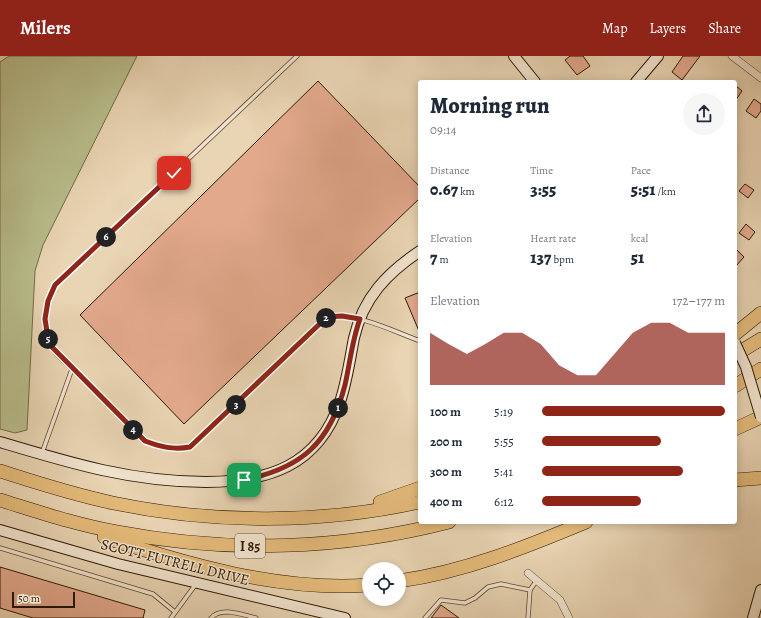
<!DOCTYPE html>
<meta charset="utf-8">
<style>
:root{--surface:#fff;--page:#f6f6f7;--text:#1f2937;--muted:#747a83;--accent:#8f2418}
body{margin:0;font-family:Alegreya,serif;background:var(--page);color:var(--text);height:100vh;display:flex;flex-direction:column;font-size:15px;white-space:nowrap}
*{box-sizing:border-box;margin:0}
p{font-size:13px;color:var(--muted)}
.icon{flex:none;width:22px;height:22px;fill:none;stroke:currentColor;stroke-width:2;stroke-linecap:round;stroke-linejoin:round}
.map{position:relative;flex:1;overflow:hidden}
.details{position:absolute;left:418px;top:24px;width:319px;height:444px;display:flex;flex-direction:column;background:var(--surface);border-radius:4px;box-shadow:0 2px 10px #0003}
.details>*{flex:none}
.fabs{position:absolute;left:362px;top:506px;display:grid;gap:8px}
.fabs a{display:grid;place-items:center;width:44px;height:44px;border-radius:50%;background:var(--surface);box-shadow:0 2px 10px #0003;font-size:20px}
.scale{position:absolute;left:12px;bottom:10px;width:63px;box-sizing:border-box;padding-left:4px;border:2px solid #2e1b04;border-top:0;font-size:11px;line-height:14px;white-space:nowrap;color:#2e1b04;-webkit-text-stroke:3px #f1e3ce;paint-order:stroke}
.pin{position:absolute;display:grid;place-items:center;width:34px;height:34px;color:#fff;margin:-17px;border-radius:8px;box-shadow:0 2px 6px #0006}
.km{position:absolute;width:20px;height:20px;margin:-10px;border-radius:50%;background:#222;color:#fff;font-size:11px;line-height:20px;text-align:center}
.round{display:grid;place-items:center;flex:none;width:42px;height:42px;border-radius:21px;background:var(--page)}
.summary{display:flex;align-items:center;justify-content:space-between;height:68px;padding:0 12px}
h1{font-size:22px;font-weight:800;line-height:30px}
.stats{display:grid;grid-template-columns:repeat(3,1fr);gap:6px;height:68px;padding:4px 12px}
.stats div{display:grid;align-content:center}
.stats b{font-size:17px;font-weight:800}
.stats small{font-size:11px;font-weight:400}
.stats p{font-size:11px}
.chart{height:112px;padding:8px 12px}
.chart p{display:flex;justify-content:space-between}
.chart svg{width:100%;height:72px;margin-top:4px;fill:var(--accent);opacity:.7}
ul{padding:0 12px;list-style:none;font-size:13px}
li{display:grid;grid-template-columns:64px 48px 1fr;align-items:center;height:30px}
li i{height:10px;border-radius:5px;background:var(--accent)}
header{display:flex;align-items:center;gap:24px;box-sizing:border-box;height:56px;padding:0 20px;background:var(--accent);color:#fff}
header strong{font-size:19px}
nav{display:flex;gap:22px;margin-inline-start:auto;font-size:14px}
.map>svg:first-child{display:block}
.green{fill:#b8bc8b;stroke:#736c48}
.building{fill:#e3a98d;stroke:#2e1b04}
.lines{fill:none;stroke-linecap:round;stroke-linejoin:round}
.lane-casing{stroke:#5d4930;stroke-width:5}
.street-casing{stroke:#5d4930;stroke-width:8}
.secondary-casing{stroke:#2e1b04;stroke-width:12}
.highway-casing{stroke:#2e1b04;stroke-width:14}
.lane{stroke:#f1e3ce;stroke-width:3.5}
.street{stroke:#f1e3ce;stroke-width:7}
.secondary{stroke:#f1e3ce;stroke-width:10}
.highway{stroke:#e4ba7a;stroke-width:13}
.secondary-bridge-casing{stroke:#2e1b04;stroke-width:12;stroke-linecap:butt}
.secondary-bridge{stroke:#f1e3ce;stroke-width:10}
.route-casing{stroke:#fff;stroke-width:8}
.route{stroke:#8f2418;stroke-width:5}
.labels{text-anchor:middle;stroke-width:3;stroke-linejoin:round;paint-order:stroke}
.shield{fill:#f1e3ce;stroke:#685741;stroke-width:1}
.shield-label{font-size:14px;font-weight:bold;fill:#2e1b04}
.street-label{font-size:15px;fill:#2e1b04;stroke:#f1e3ce}
</style>
<header>
<strong>Milers</strong>
<nav><a>Map</a><a>Layers</a><a>Share</a></nav>
</header>
<div class="map">
<svg width="761" height="562" viewBox="0 0 761 562">
<rect width="100%" height="100%" fill="#e9d4b3"/>
<filter id="stains"><feTurbulence type="fractalNoise" baseFrequency=".005" numOctaves="4"/><feColorMatrix values="0 0 0 0 .2 0 0 0 0 .09 0 0 0 0 .02 0 0 0 .5 -.17"/></filter>
<radialGradient id="worn" r=".72"><stop offset=".6" stop-color="#630" stop-opacity="0"/><stop offset="1" stop-color="#630" stop-opacity=".3"/></radialGradient>
<path class="green" d="M9,0H137L43,189L35,215L27,374L15,377L0,373V6Z"/>
<g class="building">
<path d="M570,0H583L590,10L577,19L565,4Z"/>
<path d="M683,0H700L682,24L672,16Z"/>
<path d="M318,25L420,131V142L184,368L80,259Z"/>
<path d="M735,29L742,35L735,45Z"/>
<path d="M754,43L761,48V55L756,62L746,55Z"/>
<path d="M745,128L754,134L748,142L739,135Z"/>
<path d="M746,168L755,176L749,184L739,177Z"/>
<path d="M736,193L744,201L735,211V195Z"/>
<path d="M420,236V274L419,275L405,242Z"/>
<path d="M0,511L145,554L143,562H33L0,552Z"/>
<path d="M441,549L459,562H431Z"/>
</g>
<g class="lines">
<g class="lane-casing">
<g id="lane">
<path d="M72,313L145,385L162,391L177,393L190,391L327,261C359,257 390,274 420,285"/>
<path d="M42,397L72,313C65,306 52,296 49,287C41,268 47,247 55,229L297,0"/>
<path d="M0,492L153,538L175,556"/>
<path d="M171,562L196,528"/>
<path d="M211,562C221,550 243,559 256,562"/>
<path d="M425,562L441,544L465,547L475,542L488,531L501,528L530,534"/>
<path d="M528,562L530,534L537,524"/>
</g>
</g>
<g class="street-casing">
<g id="street">
<path d="M732,0L761,22"/>
<path d="M528,517L560,544L569,562"/>
</g>
</g>
<g class="secondary-casing">
<g id="secondary">
<path d="M514,0L535,26"/>
<path d="M636,26L658,0"/>
<path d="M0,386C70,407 132,426 206,426C268,426 318,410 340,346C347,325 350,303 354,282C363,242 387,217 420,195"/>
<path d="M0,474L118,508L345,562"/>
<path d="M753,562L761,534"/>
</g>
</g>
<g class="highway-casing">
<g id="highway">
<path d="M735,278L761,257"/>
<path d="M735,299L761,283"/>
<path d="M735,330L761,313"/>
<path d="M735,373L761,361"/>
<path d="M0,415C37,427 75,439 113,447C214,468 320,468 420,446"/>
<path d="M735,424L761,422"/>
<path d="M0,444C39,456 77,469 117,476C227,497 341,494 449,466"/>
<path d="M380,446L420,432"/>
<path d="M104,481C185,508 282,536 369,529"/>
<path d="M399,525C464,516 526,491 586,466"/>
</g>
</g>
<use href="#lane" class="lane"/>
<use href="#street" class="street"/>
<use href="#secondary" class="secondary"/>
<use href="#highway" class="highway"/>
<g class="secondary-bridge-casing">
<path id="secondary-bridge" d="M735,287L746,311L761,361"/>
</g>
<use href="#secondary-bridge" class="secondary-bridge"/>
</g>
<g class="lines">
<g class="route-casing">
<path id="route" d="M174,117L55,229L48,245L45,263L49,288L145,385C161,391 173,394 190,391L327,261L342,260L360,263C352,284 350,307 345,329C330,387 302,412 244,424"/>
</g>
<use href="#route" class="route"/>
</g>
<g class="labels">
<rect class="shield" x="235" y="478" width="30" height="24" rx="3"/>
<g class="shield-label">
<text x="250" y="495">I 85</text>
</g>
<g class="street-label">
<text transform="translate(175 506) rotate(14)" y="5">SCOTT FUTRELL DRIVE</text>
</g>
</g>
<rect width="100%" height="100%" filter="url(#stains)"/>
<rect width="100%" height="100%" fill="url(#worn)"/>
</svg>
<div class="fabs">
<a><svg class="icon" aria-label="locate" viewBox="0 0 24 24"><circle cx="12" cy="12" r="6"/><path d="M12 2v4M12 18v4M2 12h4M18 12h4"/></svg></a>
</div>
<div class="scale">50 m</div>
<div class="pin" style="left:244px;top:424px;background:#1e9e55"><svg class="icon" aria-label="arrive" viewBox="0 0 24 24"><path d="M6 21V4h12l-3 4 3 4H6"/></svg></div>
<div class="pin" style="left:174px;top:117px;background:#d93025"><svg class="icon" aria-label="check" viewBox="0 0 24 24"><path d="M5 12l5 5 9-10"/></svg></div>
<b class="km" style="left:338px;top:352px">1</b>
<b class="km" style="left:326px;top:262px">2</b>
<b class="km" style="left:236px;top:349px">3</b>
<b class="km" style="left:133px;top:374px">4</b>
<b class="km" style="left:48px;top:283px">5</b>
<b class="km" style="left:106px;top:181px">6</b>
<section class="details">
<div class="summary"><div><h1>Morning run</h1><p>09:14</p></div><a class="round"><svg class="icon" aria-label="share" viewBox="0 0 24 24"><path d="M12 15V3M7 8l5-5 5 5M5 13v7h14v-7"/></svg></a></div>
<div class="stats">
<div><p>Distance</p><b>0.67<small> km</small></b></div>
<div><p>Time</p><b>3:55</b></div>
<div><p>Pace</p><b>5:51<small> /km</small></b></div>
</div>
<div class="stats">
<div><p>Elevation</p><b>7<small> m</small></b></div>
<div><p>Heart rate</p><b>137<small> bpm</small></b></div>
<div><p>kcal</p><b>51</b></div>
</div>
<div class="chart"><p><span>Elevation</span>172–177 m</p>
<svg viewBox="0 0 160 44" preserveAspectRatio="none"><path d="M0 44V12L10 19L20 25L30 19L40 12L50 12L60 19L70 32L80 38L90 38L100 25L110 12L120 6L130 6L140 12L150 12L160 12V44z"/></svg>
</div>
<ul>
<li><b>100 m</b>5:19<i style="width:100%"></i></li>
<li><b>200 m</b>5:55<i style="width:65%"></i></li>
<li><b>300 m</b>5:41<i style="width:77%"></i></li>
<li><b>400 m</b>6:12<i style="width:54%"></i></li>
</ul>
</section>
</div>
